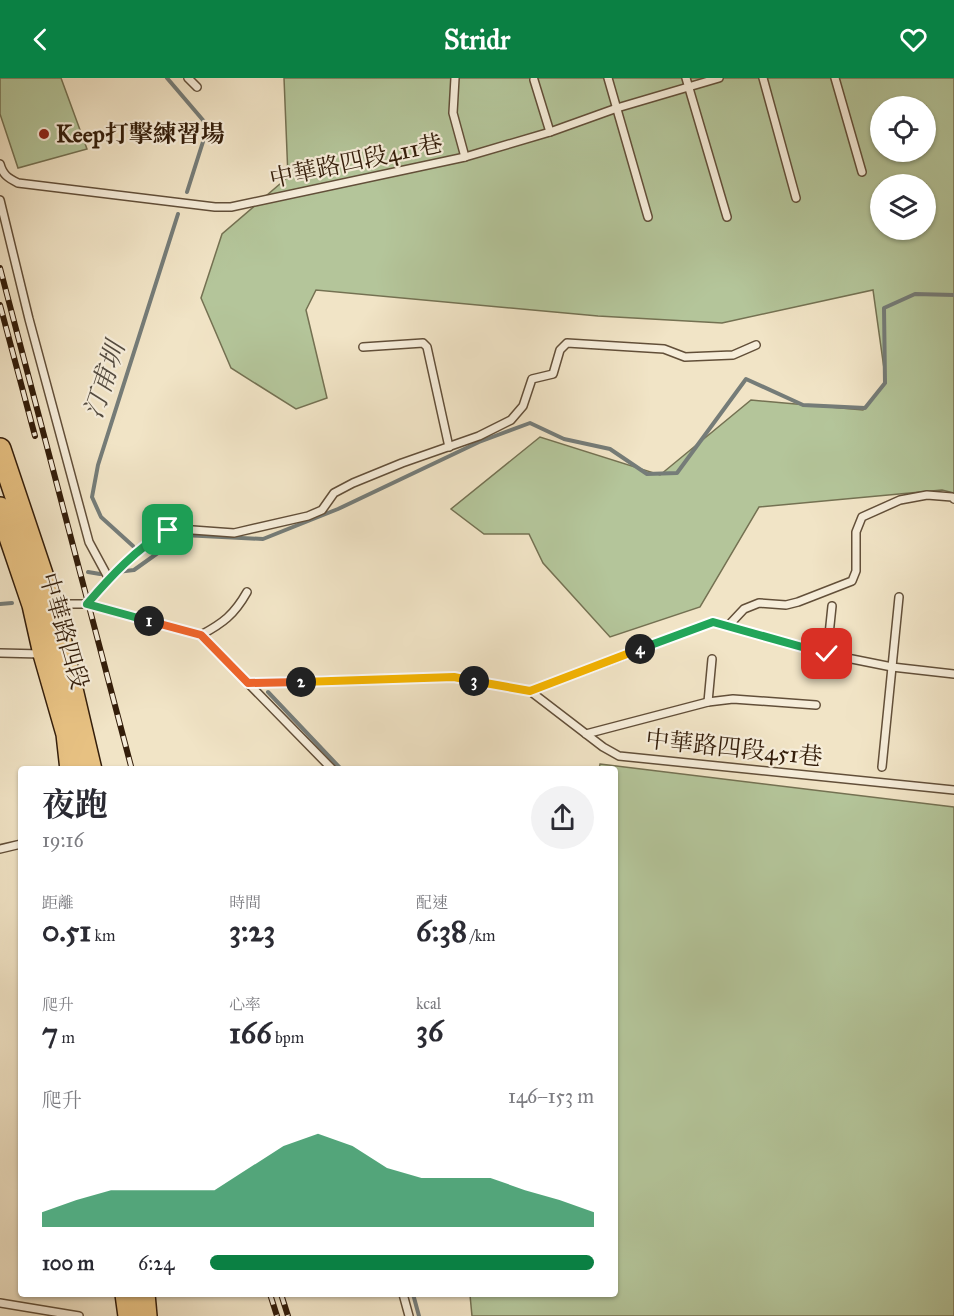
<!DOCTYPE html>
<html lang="zh-TW">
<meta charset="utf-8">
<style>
:root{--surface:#fff;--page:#f2f2f3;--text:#2b2b33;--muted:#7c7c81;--accent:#0b8043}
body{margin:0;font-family:"IM FELL Great Primer","Noto Serif TC",serif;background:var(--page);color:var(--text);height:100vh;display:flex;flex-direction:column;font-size:22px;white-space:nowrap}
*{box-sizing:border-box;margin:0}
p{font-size:20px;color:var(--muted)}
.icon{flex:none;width:33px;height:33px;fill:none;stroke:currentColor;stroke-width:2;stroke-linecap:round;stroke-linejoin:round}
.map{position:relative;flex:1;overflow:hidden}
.details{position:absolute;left:18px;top:688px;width:600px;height:531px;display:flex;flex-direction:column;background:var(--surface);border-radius:6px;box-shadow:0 2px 4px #0004}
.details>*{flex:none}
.buttons{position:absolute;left:870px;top:18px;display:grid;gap:12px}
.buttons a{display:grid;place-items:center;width:66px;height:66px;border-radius:50%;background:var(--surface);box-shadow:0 2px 4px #0004;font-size:30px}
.pin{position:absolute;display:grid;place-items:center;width:51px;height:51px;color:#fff;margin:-26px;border-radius:12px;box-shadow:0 3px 9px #0006}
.km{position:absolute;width:30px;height:30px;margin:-15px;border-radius:50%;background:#222;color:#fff;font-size:16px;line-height:30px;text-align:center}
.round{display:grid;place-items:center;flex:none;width:63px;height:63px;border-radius:32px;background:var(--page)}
.overview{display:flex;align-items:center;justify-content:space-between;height:102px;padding:0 24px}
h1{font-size:33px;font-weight:700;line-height:45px}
.figures{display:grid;grid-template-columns:repeat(3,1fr);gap:9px;height:102px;padding:6px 24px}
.figures div{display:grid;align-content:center}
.figures b{font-size:30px;font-weight:700}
.figures small{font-size:16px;font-weight:400}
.figures p{font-size:16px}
.chart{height:168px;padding:12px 24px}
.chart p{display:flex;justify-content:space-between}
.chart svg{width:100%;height:108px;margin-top:6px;fill:var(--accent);opacity:.7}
ul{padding:0 24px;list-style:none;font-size:20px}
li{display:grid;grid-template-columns:96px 72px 1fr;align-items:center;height:45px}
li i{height:15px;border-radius:8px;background:var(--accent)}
header{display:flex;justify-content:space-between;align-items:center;height:78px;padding:0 24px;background:var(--accent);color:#fff;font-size:27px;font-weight:700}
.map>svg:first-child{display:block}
.green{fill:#b4c59a;stroke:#747152;stroke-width:1.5;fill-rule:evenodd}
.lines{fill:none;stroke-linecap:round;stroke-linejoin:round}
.stream{stroke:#757c78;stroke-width:4}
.lane-casing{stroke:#624f39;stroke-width:10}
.primary-casing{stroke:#331d0a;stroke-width:24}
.lane{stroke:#f6edda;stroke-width:7}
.primary{stroke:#e8c283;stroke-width:21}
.rail-casing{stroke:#331d0a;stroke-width:6}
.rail{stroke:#f6edda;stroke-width:4;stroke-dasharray:11;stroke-linecap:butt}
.split-1-casing{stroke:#fff;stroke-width:12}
.split-2-casing{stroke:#fff;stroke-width:12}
.split-3-casing{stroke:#fff;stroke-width:12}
.split-4-casing{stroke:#fff;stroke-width:12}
.split-5-casing{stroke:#fff;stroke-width:12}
.split-1{stroke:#22a559;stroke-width:8}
.split-2{stroke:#f0652b;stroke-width:8}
.split-3{stroke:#f5b400;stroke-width:8}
.split-4{stroke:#f5b400;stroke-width:8}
.split-5{stroke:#22a559;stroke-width:8}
.poi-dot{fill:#8f2418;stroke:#f6edda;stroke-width:2}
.labels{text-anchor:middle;stroke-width:4.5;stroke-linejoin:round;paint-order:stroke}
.poi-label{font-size:24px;font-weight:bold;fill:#331d0a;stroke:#f6edda;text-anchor:start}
.street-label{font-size:24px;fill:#331d0a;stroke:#f6edda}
.water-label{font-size:26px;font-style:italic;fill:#544c41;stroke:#f6edda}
</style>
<header><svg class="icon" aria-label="back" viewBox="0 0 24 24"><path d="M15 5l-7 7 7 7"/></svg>Stridr<svg class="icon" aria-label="heart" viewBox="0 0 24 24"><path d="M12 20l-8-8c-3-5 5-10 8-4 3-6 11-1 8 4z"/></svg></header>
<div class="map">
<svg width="954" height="1238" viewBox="0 0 954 1238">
<rect width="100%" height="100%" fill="#f1e4c6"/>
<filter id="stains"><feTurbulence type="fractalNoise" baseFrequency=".00333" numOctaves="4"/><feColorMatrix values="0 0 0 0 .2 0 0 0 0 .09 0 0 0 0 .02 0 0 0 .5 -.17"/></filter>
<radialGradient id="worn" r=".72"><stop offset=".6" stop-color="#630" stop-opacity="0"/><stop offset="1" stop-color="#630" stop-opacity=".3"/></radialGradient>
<g class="green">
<path d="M0,0H61L87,71L18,90L0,36Z"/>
<path d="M284,0H954V415L942,412L759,429L700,529L610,559L543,485L529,456H484L451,431L540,359L660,397L751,322L863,332L886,305L873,212L722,245L598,238L316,212L306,232L327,320L296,331L231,290L201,220L222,156L288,99ZM880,28H926V74H880ZM880,106H926V152H880Z"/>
<path d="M600,686L954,729V1238H472L470,1217L615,1216V692L599,691Z"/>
</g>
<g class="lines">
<g class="stream">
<path d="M167,0L208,48L187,114"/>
<path d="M133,468L101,439L92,419L98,387L178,136"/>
<path d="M88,494L100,496L134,492L183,457L263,461L338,431L479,364L530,345L564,361L610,371L647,396L677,395L746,301L803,327L865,330L885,305L884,230L915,216L954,217"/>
<path d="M0,526L12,525"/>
<path d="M268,614L342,692"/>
<path d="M413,1216L419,1238"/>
</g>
<g class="lane-casing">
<g id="lane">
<path d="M188,0L197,9"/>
<path d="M455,0L453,35L465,79"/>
<path d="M608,0L648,139"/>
<path d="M686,0L727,139"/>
<path d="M763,0L796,120"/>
<path d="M835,0L862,94"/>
<path d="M534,2L550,54"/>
<path d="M0,86C3,97 8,100 18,105L215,129H231L465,79L550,54L617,30L719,0"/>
<path d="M0,122L29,241L89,464L109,501"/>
<path d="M363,269L423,265L427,269L449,369"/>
<path d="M54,526H87L201,557L333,692"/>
<path d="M87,526L109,501L138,474L151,462L168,452L179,451L234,455L308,438L322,432L334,415L353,405L402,385L479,358L511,342L523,328L532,301L553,296L560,272L567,265L664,271L685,279L733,277L756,267"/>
<path d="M728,548L744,531L759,525L786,527L798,524L852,503L856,493V454L862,439L900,422L927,417L952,419L954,421"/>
<path d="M201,557C223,545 234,537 247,514"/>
<path d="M0,575L41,576"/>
<path d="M827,576L832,528"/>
<path d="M248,605L454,599L530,613L713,544L827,576L892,589L954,596"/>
<path d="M530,613L603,669L619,678L954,712"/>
<path d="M708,624L712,581"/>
<path d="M586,656L708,624L733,621L816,627"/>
<path d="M882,689L899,519"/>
<path d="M0,771L21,766"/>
<path d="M403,1216L409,1238"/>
<path d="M0,1225L79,1238"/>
</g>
</g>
<g class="primary-casing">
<g id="primary">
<path d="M0,371L52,526L91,692"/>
<path d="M0,430L33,527L44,576L67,656L71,692"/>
<path d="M126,1216L129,1238"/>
<path d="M144,1216L146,1238"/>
</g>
</g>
<use href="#lane" class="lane"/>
<use href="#primary" class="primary"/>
<g class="rail-casing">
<g id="rail">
<path d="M0,190L132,692"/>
<path d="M0,227L35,358"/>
<path d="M270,1216L277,1238"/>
<path d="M281,1216L288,1238"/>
</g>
</g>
<use href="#rail" class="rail"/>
</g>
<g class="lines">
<g class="split-1-casing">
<path id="split-1" d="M149,543L87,526C111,498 136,471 168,452"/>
</g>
<g class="split-2-casing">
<path id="split-2" d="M149,543L201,557L248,605L301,604"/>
</g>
<g class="split-3-casing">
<path id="split-3" d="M301,604L454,599L474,603"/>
</g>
<g class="split-4-casing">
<path id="split-4" d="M474,603L530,613L640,571"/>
</g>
<g class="split-5-casing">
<path id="split-5" d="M640,571L713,544L827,576"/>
</g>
<use href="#split-1" class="split-1"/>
<use href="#split-2" class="split-2"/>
<use href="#split-3" class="split-3"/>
<use href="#split-4" class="split-4"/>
<use href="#split-5" class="split-5"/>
</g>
<circle class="poi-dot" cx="44" cy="56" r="6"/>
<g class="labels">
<g class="poi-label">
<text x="56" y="64">Keep打擊練習場</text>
</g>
<g class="street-label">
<text transform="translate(356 83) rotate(-12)" y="8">中華路四段411巷</text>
<text transform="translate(64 553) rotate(74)" y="8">中華路四段</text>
<text transform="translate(734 670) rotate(6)" y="8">中華路四段451巷</text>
</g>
<g class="water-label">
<text transform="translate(104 302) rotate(-72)" y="9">汀甫圳</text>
</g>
</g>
<rect width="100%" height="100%" filter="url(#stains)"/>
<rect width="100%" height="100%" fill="url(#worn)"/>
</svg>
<div class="buttons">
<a><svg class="icon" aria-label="locate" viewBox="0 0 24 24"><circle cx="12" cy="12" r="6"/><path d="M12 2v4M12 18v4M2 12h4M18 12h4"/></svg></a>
<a><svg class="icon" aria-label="layers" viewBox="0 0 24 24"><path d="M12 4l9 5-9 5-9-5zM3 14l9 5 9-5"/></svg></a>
</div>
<div class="pin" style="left:168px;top:452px;background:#1e9e55"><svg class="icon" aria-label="arrive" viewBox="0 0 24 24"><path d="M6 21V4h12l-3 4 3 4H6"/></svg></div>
<div class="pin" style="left:827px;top:576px;background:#d93025"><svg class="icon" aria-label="check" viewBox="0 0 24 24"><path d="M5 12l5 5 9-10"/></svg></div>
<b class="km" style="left:149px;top:543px">1</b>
<b class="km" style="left:301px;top:604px">2</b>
<b class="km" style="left:474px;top:603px">3</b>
<b class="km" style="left:640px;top:571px">4</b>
<section class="details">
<div class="overview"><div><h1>夜跑</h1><p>19:16</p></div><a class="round"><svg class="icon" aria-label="share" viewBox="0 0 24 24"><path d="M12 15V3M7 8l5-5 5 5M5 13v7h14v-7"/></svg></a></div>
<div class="figures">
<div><p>距離</p><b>0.51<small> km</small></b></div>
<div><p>時間</p><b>3:23</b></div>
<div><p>配速</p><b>6:38<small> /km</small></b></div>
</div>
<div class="figures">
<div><p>爬升</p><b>7<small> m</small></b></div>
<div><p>心率</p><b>166<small> bpm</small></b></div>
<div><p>kcal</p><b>36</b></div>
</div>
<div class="chart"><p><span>爬升</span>146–153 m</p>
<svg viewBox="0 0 160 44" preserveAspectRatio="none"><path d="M0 44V38L10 33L20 29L30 29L40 29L50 29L60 20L70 11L80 6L90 11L100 20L110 24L120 24L130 24L140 29L150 33L160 38V44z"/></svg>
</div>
<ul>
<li><b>100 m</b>6:24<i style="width:100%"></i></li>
</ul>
</section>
</div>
